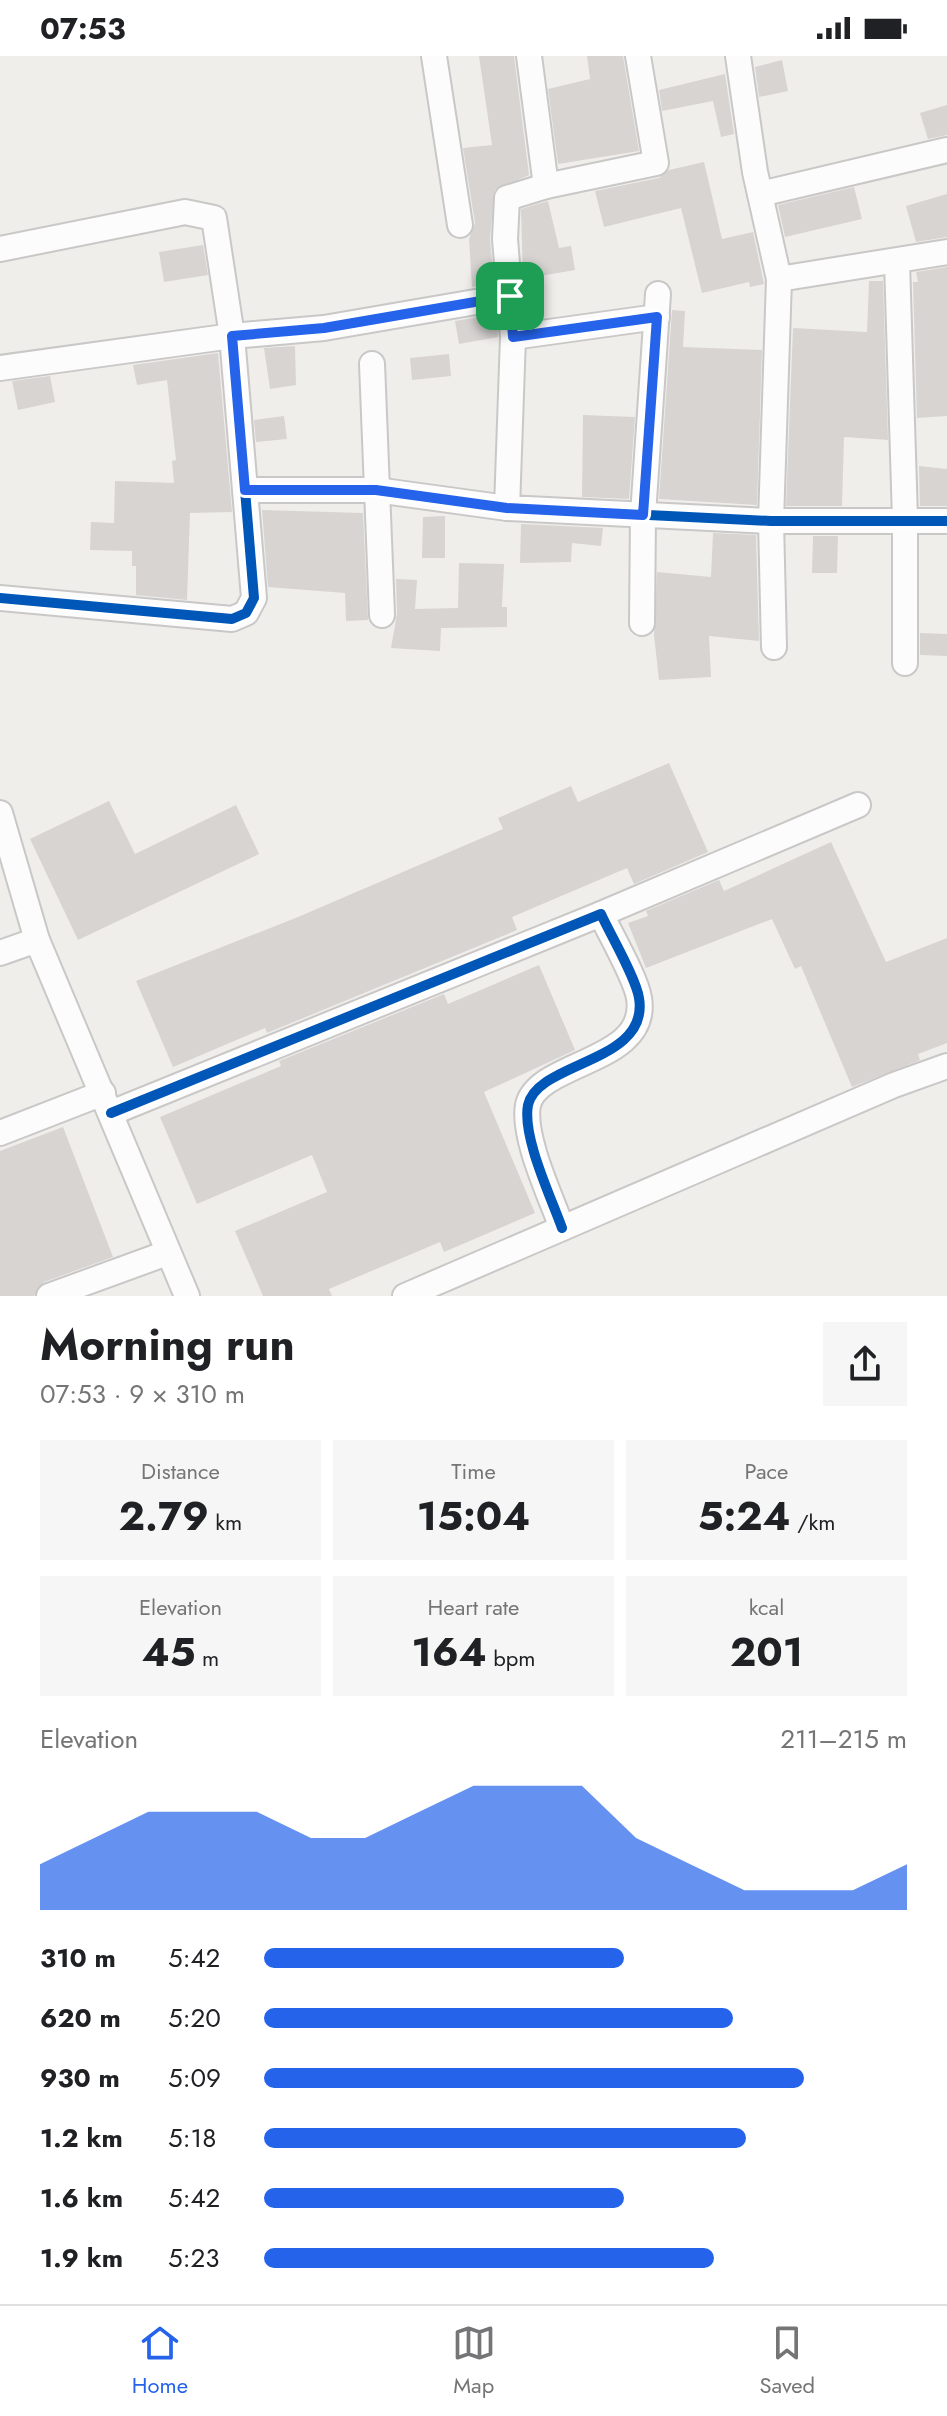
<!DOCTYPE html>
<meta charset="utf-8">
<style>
:root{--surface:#fff;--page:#f6f6f6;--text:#202124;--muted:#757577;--line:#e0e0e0;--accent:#2563eb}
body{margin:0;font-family:Jost,sans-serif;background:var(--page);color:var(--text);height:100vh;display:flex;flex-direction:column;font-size:30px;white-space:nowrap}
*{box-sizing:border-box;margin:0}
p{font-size:26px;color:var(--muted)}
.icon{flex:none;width:44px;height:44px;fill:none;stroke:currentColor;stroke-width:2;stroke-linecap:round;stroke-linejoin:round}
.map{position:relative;height:1240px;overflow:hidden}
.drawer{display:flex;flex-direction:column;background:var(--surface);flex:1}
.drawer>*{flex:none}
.pin{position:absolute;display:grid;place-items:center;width:68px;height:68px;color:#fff;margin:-34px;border-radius:16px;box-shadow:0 4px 12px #0006}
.round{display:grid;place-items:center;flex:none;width:84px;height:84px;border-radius:0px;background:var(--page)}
.overview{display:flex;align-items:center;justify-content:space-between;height:136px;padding:0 40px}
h1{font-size:44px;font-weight:700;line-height:60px}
.stats{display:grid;grid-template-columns:repeat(3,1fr);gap:12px;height:136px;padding:8px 40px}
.stats div{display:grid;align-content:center;border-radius:0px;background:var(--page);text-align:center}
.stats b{font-size:40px;font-weight:700}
.stats small{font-size:22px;font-weight:400}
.stats p{font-size:22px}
.chart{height:224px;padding:16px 40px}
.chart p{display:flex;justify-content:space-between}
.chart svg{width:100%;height:144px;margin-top:8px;fill:var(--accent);opacity:.7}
ul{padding:0 40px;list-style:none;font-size:26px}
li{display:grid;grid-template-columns:128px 96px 1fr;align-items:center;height:60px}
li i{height:20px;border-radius:10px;background:var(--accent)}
.status{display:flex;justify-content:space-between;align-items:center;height:56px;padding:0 40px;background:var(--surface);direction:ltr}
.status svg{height:22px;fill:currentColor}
.menu{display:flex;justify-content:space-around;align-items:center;height:112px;border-top:2px solid var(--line);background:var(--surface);font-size:22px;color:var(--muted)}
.menu a{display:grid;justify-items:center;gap:4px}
.menu .selected{color:var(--accent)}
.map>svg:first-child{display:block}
.building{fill:#d7d4d2}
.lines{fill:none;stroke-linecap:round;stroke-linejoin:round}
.street-casing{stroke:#c9c8c7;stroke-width:28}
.street{stroke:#fdfcfc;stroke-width:24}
.cycleway-casing{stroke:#fff;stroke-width:15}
.cycleway{stroke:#0057b8;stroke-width:10}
.route-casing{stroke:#fff;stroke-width:16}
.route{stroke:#2563eb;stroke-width:10}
</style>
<div class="status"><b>07:53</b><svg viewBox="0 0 49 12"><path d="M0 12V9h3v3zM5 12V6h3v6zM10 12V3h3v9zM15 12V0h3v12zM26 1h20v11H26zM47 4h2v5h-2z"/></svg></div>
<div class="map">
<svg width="947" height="1240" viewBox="0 0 947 1240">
<rect width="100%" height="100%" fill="#f0eeeb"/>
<g class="building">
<path d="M479,0H514L529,119L495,134L490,182L494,228L472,231L469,183L475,167L463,92L492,89Z"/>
<path d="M587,0H623L639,95L558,108L548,33L590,23Z"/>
<path d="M782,4L788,35L759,41L755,11Z"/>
<path d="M725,18L734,78L721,81L713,45L662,55L659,34Z"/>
<path d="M947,49V79L928,83L920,57Z"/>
<path d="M704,106L722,183L753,176L764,228L750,231L749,226L702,237L681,152L604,171L595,135L659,122L669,114Z"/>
<path d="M854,131L862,163L785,181L778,149Z"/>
<path d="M947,138V181L916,186L906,150Z"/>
<path d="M548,145L559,192L571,190L575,214L523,223L521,153Z"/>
<path d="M203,189L208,219L164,226L159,196Z"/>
<path d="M947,211V360L917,362L913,226H918L916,216Z"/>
<path d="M869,225H883L888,384L844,381L842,450H786L793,272L867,276Z"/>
<path d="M672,254L685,255L683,291L762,294L757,449L659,443Z"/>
<path d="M496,258L498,281L459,288L455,265Z"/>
<path d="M295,290L296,329L270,333L264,292Z"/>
<path d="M218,297L232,456L190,457L187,544L136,539V510H132V495L90,494L91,466L114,467L115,425L174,427L172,405L176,404L167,324L137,329L133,309Z"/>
<path d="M449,298L451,320L412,324L410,302Z"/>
<path d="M50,320L55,346L18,354L12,325Z"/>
<path d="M583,359L635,361L629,443L582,441Z"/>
<path d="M284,360L287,383L256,386L254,364Z"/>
<path d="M919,410L947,413V450H920Z"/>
<path d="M262,454L363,457L368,564L346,565L345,537L268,531Z"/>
<path d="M445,460V502H422L423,461Z"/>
<path d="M521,468L603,472L601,490L572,487L571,506L520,507Z"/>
<path d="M713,477L756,479L759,585L709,580L711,621L659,624L654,579L657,516L711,521Z"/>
<path d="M813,480H838L837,517H812Z"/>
<path d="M459,507L504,508L502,551H507V571L441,572L440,595L391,592L397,558L396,523L417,524L415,553L458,552Z"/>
<path d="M920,577L947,578V600L920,599Z"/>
<path d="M669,707L708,796L634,828L627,812L512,861L517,874L267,977L265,972L173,1011L136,925L298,861L503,773L498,762L571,730L578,746Z"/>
<path d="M109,745L135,798L236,749L259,798L78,884L30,783Z"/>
<path d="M831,786L886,906L947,882V987L918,998L920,1004L852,1031L801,910L795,913L772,863L646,912L628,867L648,860L646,855L719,824L724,835Z"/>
<path d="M539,909L575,994L484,1036L535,1157L444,1196L440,1186L329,1233L332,1240H263L235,1175L327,1136L312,1099L197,1148L160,1061L281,1010L279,1005L444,938L448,948Z"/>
<path d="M63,1071L113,1201L44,1226L34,1240H0V1095Z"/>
</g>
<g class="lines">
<g class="street-casing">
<g id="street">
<path d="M434,0L460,169"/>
<path d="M529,0L546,130L656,107L638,0"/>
<path d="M738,0L755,116L779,223L947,196"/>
<path d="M760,138L947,94"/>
<path d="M0,193L185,156L214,162L232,280L245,434"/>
<path d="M897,206L905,463V607"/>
<path d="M513,281L657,261"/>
<path d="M372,308L382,559"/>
<path d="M0,312L232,280L324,272L510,240"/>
<path d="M507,452L513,281L505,183L507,142L546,130"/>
<path d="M0,542L232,563L246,557L254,542L245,434H376L507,452L771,465H947"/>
<path d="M642,567L643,459L658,238"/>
<path d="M774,591L771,465L779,223"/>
<path d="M0,757L37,884"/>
<path d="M601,858L858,749"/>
<path d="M0,897L37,884L187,1240"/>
<path d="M111,1057L601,858C610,878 636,922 639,942C650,1007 538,1005 528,1049C522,1081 551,1141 562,1172"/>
<path d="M0,1077L103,1037"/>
<path d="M49,1240L167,1197"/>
<path d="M405,1240L894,1029L947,1010"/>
</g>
</g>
<use href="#street" class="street"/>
<g class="cycleway-casing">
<g id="cycleway">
<path d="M0,542L232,563L246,557L254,542L245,434H376L507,452L771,465H947"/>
<path d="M111,1057L601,858C610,878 636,922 639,942C650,1007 538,1005 528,1049C522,1081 551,1141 562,1172"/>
</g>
</g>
<use href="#cycleway" class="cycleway"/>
</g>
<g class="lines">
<g class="route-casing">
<path id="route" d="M510,240L513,281L657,261L643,459L507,452L376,434H245L232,280L324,272Z"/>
</g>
<use href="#route" class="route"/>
</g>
</svg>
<div class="pin" style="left:510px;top:240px;background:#1e9e55"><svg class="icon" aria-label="arrive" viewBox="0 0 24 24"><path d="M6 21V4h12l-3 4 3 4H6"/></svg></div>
</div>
<section class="drawer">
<div class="overview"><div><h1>Morning run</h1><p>07:53 · 9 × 310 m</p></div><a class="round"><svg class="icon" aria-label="share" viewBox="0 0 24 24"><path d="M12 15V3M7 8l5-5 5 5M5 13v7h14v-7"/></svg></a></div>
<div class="stats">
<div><p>Distance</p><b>2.79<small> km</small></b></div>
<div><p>Time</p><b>15:04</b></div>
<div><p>Pace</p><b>5:24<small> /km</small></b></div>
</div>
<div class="stats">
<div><p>Elevation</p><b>45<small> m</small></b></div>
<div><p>Heart rate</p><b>164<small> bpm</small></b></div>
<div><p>kcal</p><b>201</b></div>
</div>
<div class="chart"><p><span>Elevation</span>211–215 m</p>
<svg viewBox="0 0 160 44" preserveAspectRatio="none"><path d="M0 44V30L10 22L20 14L30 14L40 14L50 22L60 22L70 14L80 6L90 6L100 6L110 22L120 30L130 38L140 38L150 38L160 30V44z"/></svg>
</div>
<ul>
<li><b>310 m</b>5:42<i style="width:56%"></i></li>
<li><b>620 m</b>5:20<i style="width:73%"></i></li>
<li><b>930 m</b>5:09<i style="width:84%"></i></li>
<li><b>1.2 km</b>5:18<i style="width:75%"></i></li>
<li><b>1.6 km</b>5:42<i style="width:56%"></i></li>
<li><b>1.9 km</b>5:23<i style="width:70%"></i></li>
</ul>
</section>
<nav class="menu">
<a class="selected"><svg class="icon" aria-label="home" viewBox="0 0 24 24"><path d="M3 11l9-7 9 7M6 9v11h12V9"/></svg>Home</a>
<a><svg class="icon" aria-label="map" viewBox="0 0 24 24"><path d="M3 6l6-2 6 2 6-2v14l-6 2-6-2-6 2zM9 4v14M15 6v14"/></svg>Map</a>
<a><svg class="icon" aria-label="saved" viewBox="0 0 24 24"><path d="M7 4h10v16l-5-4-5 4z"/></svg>Saved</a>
</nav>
